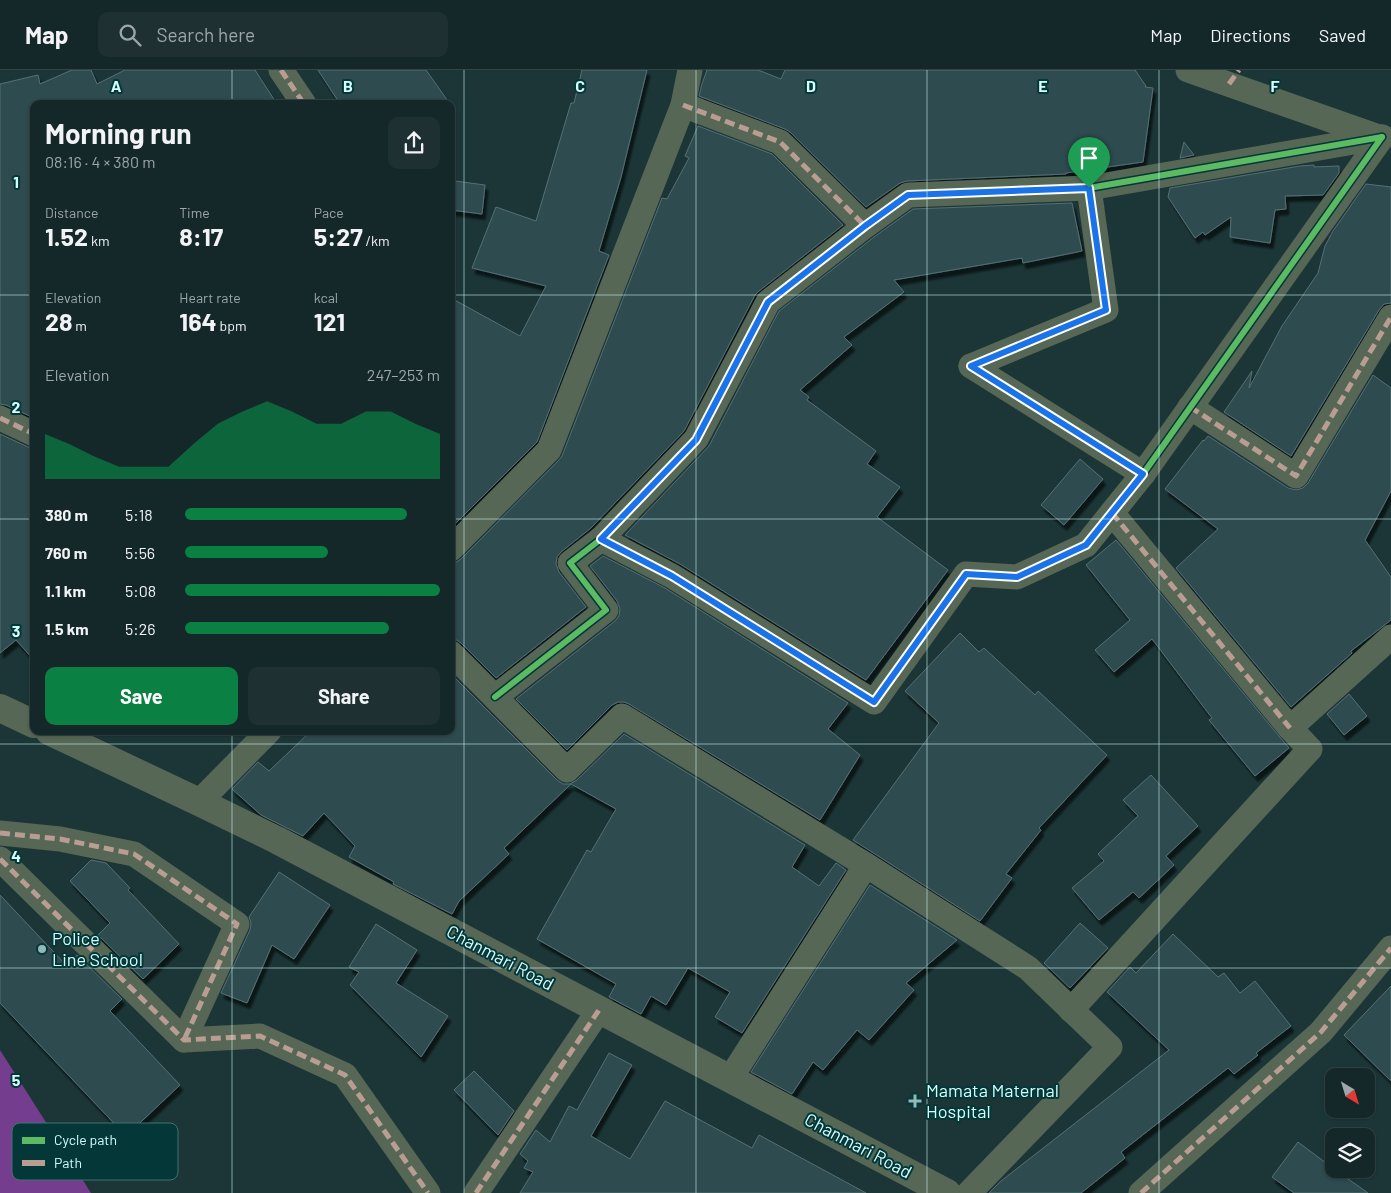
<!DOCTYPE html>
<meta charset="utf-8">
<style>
:root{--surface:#152829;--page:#1e3031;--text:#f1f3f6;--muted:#9da6a8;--line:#344446;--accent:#0b8043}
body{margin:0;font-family:Barlow,sans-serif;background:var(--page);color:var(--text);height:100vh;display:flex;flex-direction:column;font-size:19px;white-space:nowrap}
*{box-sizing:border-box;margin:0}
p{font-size:16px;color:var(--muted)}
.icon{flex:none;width:28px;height:28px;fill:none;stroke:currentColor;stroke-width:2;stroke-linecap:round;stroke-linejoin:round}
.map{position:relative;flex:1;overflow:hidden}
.details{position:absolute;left:30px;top:30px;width:425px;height:635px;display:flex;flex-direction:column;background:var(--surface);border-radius:10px;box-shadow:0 1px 4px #0004,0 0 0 1px var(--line)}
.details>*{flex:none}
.needle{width:32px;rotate:142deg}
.tools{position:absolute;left:1325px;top:998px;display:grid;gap:10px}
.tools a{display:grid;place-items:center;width:50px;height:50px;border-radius:10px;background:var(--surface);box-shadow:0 1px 4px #0004,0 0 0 1px var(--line);font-size:25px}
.pin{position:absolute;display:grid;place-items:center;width:42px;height:42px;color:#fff;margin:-51px -21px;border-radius:50% 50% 50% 0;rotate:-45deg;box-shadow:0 0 5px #0007}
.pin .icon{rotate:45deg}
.round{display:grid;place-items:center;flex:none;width:52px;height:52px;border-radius:10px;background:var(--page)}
.headline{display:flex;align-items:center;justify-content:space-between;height:85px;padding:0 15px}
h1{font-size:28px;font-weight:700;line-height:38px}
.stats{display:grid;grid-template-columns:repeat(3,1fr);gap:8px;height:85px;padding:5px 15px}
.stats div{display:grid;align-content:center}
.stats b{font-size:25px;font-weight:700}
.stats small{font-size:14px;font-weight:400}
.stats p{font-size:14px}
.chart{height:140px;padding:10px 15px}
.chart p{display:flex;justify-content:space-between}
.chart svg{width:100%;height:90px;margin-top:5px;fill:var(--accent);opacity:.7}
.button{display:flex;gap:10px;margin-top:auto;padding:10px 15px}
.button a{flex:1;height:58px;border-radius:10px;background:var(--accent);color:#fff;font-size:20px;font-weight:700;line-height:58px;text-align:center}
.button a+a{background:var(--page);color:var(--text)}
ul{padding:0 15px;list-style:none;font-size:16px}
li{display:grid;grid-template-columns:80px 60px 1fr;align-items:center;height:38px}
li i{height:12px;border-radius:6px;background:var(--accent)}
header{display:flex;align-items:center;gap:30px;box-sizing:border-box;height:70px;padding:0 25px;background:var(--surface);border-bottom:1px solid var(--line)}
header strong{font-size:24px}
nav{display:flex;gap:28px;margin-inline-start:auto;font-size:18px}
.search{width:350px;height:45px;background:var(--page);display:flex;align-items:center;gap:12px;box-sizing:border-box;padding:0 18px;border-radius:10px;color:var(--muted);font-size:19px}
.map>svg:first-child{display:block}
.green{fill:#753d8d}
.building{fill:#2f4b4f;stroke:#557075;filter:url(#shadow)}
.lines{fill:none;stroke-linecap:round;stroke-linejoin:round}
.minor{stroke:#576756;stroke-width:25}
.tertiary{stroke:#576756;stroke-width:28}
.quiet{stroke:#b99d93;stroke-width:5;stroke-dasharray:10 5;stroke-linecap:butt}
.cycleway-casing{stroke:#033738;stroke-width:9}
.cycleway{stroke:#5cba63;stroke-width:6}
.route-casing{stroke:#fff;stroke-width:10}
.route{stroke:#1a73e8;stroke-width:6}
.grid{fill:none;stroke:#d5fefe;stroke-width:1;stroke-opacity:0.55}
.poi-dot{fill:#94b8b8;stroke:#033738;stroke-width:2}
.labels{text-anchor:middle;stroke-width:4;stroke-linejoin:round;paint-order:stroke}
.poi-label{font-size:18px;fill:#d5fefe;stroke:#033738;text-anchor:start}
.street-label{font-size:18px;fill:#d5fefe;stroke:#033738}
.key{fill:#033738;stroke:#427373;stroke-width:1}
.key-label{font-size:14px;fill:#d5fefe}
.grid-label{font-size:16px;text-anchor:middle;font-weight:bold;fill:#d5fefe;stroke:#033738;stroke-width:4;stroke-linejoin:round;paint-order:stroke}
</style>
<header>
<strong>Map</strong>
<div class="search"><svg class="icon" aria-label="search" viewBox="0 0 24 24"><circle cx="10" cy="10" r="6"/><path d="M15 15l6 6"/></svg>Search here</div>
<nav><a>Map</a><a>Directions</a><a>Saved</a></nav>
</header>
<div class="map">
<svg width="1391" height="1123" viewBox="0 0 1391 1123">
<defs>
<filter id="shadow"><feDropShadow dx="3" dy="5.5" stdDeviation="1" flood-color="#0009"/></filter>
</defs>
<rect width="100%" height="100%" fill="#1c3637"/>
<path class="green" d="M0,980L91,1123H0Z"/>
<g class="building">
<path d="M72,0H91L97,14L125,0H255L277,34H34V348L6,335L0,334V14L38,5L40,14Z"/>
<path d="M318,0H426L450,34H340Z"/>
<path d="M582,0H647L621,107L599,181L609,185L537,372L451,458V228L520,266L546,216L472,198L496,137L536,151L571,33H574Z"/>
<path d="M707,0H758L781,9L785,0H1135L1146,16L1145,17L1153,18L1143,92L1066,103V104L907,111L900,113L866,137L790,62L785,59L699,26L702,14Z"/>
<path d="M698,56L772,84L843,155L759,221L755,225L684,361L591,458L561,482L557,487L556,494L559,502L586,537L496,608L461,573L455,569H451V493H455L461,489L559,390L562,386L662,128L667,129L689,88L685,86Z"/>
<path d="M1184,72L1194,85L1180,88Z"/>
<path d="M1314,95V97L1339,96V103L1323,125L1285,126L1286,139L1275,140L1270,173L1230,167L1231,147L1205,165L1203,162L1195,168L1168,127L1170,118L1300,96Z"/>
<path d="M455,111L485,115L482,144L451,140Z"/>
<path d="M1366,114L1391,117V233L1384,234L1379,240L1291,386L1224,342L1252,301L1249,318L1282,256L1318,203L1325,176L1333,161Z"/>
<path d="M1072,133L1082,181L1023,193L1022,188L894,210L904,222L844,267L852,275L800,320L809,327L807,330L876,381L867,394L900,417L877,447L948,500L866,610L680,494L625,465L709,376L779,241L874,167L913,139Z"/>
<path d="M1373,305L1391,318V421L1365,470L1391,507V550L1351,581L1352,583L1291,637L1176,498L1218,459L1165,419L1203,370L1204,371L1208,366L1288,418L1296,420L1303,418L1308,413Z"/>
<path d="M0,364L28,377L34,378V590L16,570L0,583Z"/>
<path d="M1080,389L1103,409L1064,455L1041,435Z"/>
<path d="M1116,470L1289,678L1255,706L1209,650L1212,648L1152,569L1114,602L1095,580L1130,550L1086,495Z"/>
<path d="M603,486L665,518L848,633L828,659L860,685L820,750L629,634L624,632H618L612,635L567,680L516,629L615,551L619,546L620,539L617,531L590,496Z"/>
<path d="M960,563L979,582L984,578L1035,625L1038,621L1107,685L1039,758L1041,760L1006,804L1012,808L980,851L853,770L939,653L905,621Z"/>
<path d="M451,604L557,710L563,714H570L577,710L624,664L805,775L792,797L819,816L836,793L846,800L742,963L715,947L730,922L688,898L666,935L651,926L641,944L609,927L616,914L537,869L587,780L591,782L616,739L571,714L504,778L509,784L459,831L452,844L393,814L394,812L349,787L355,776L324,743L303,766L261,745L232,719L258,692L269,701L311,661H451Z"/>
<path d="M1349,624L1367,646L1344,665L1327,644Z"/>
<path d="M1151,705L1198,756L1166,786L1174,795L1139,828L1133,822L1099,850L1072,818L1104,791L1098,784L1138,746L1123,730Z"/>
<path d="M91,790L106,793L130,818L128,820L179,874L143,909L98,865L110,853L70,811Z"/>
<path d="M279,802L330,835L294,889L272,875L247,933L221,923L250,860L251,853L249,847Z"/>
<path d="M870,815L957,870L906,913L914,920L869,970L857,960L823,1000L813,992L792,1024L751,1002Z"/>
<path d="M0,825L66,895L77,885L122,929L110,941L180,1015L126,1066L0,933Z"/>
<path d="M1080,853L1108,878L1070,918L1044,893Z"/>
<path d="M376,854L417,880L396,913L448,946L421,987L350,915L359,902L349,897Z"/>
<path d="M1173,864L1218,907L1224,903L1240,923L1255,911L1291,956L1256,983L1258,985L1234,1004L1228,998L1121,1082L1125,1088L1081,1123H989L1001,1111L1169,980L1107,922L1130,897L1136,903Z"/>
<path d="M1391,916V1011L1344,965Z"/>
<path d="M609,983L632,995L591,1066L630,1089L665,1031L752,1078L759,1065L866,1123H520L533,1102L524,1098L528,1091L520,1084L536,1060L550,1072L569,1036L577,1040Z"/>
<path d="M474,1001L514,1041L498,1065L454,1020Z"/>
<path d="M1298,1072L1334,1099L1368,1123H1294L1272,1107Z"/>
</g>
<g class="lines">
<g class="minor">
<path d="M281,0L304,34"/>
<path d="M1188,0L1379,67"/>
<path d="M683,35L780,72L865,156"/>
<path d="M971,296L1106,240L1089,118"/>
<path d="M971,296L1143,404"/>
<path d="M1190,337L1296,406L1391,247"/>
<path d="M0,348L34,364"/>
<path d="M1112,443L1290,658"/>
<path d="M601,469L672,506L874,632L966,504L1017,507L1086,475L1143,404L1382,67"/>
<path d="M451,479L549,380L683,35L690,0"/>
<path d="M451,583L567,700L622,646L866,795L1028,898L1110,977L969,1123"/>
<path d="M495,627L606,540L570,493L601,469L696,369L768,232L865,156L908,125L1089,118L1382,67"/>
<path d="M199,732L269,661"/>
<path d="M0,763L60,769L134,784L237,854L184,970"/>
<path d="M0,789L184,970L260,966L345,1005L428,1123"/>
<path d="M1071,940L1310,679L1290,658L1391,567"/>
<path d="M730,1009L866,795"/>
<path d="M476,1123L599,940"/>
<path d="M1141,1123L1321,962L1391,878"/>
</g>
<g class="tertiary">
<path d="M0,638L34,654"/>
<path d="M49,661L199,732L277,770L947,1123"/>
</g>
<g class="quiet">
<path d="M281,0L304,34"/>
<path d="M1229,14L1239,0"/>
<path d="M683,35L780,72L865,156"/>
<path d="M971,296L1106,240L1089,118"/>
<path d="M971,296L1143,404"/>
<path d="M1190,337L1296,406L1391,247"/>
<path d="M0,348L34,364"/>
<path d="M1112,443L1290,658"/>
<path d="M0,763L60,769L134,784L237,854L184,970"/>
<path d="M0,789L184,970L260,966L345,1005L428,1123"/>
<path d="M476,1123L599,940"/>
<path d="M1141,1123L1321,962L1391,878"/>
</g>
<g class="cycleway-casing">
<g id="cycleway">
<path d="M601,469L672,506L874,632L966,504L1017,507L1086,475L1143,404L1382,67"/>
<path d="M495,627L606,540L570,493L601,469L696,369L768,232L865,156L908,125L1089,118L1382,67"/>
</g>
</g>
<use href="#cycleway" class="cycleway"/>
</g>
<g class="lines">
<g class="route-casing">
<path id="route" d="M1089,118L1106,240L971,296L1143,404L1086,475L1017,507L966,504L874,632L672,506L601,469L696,370L768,232L865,156L908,125Z"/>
</g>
<use href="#route" class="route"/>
</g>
<path class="grid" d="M232,0V34M464,0V1123M696,0V1123M927,0V1123M1159,0V1123M0,225H34M451,225H1391M0,449H34M451,449H1391M232,661V1123M0,674H1391M0,898H1391"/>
<g class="poi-dot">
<circle cx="42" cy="879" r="5"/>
<path d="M912.5 1023.5h5v5h5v5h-5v5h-5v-5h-5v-5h5z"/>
</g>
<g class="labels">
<g class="poi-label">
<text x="52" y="875">Police<tspan x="52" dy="21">Line School</tspan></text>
<text x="926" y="1027">Mamata Maternal<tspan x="926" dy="21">Hospital</tspan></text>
</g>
<g class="street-label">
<text transform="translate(500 888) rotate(28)" y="6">Chanmari Road</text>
<text transform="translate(858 1076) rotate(28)" y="6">Chanmari Road</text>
</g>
</g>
<rect x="12" y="1053" width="166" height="57" rx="8" class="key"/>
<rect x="22" y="1067" width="23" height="7" fill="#5cba63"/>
<rect x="22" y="1090" width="23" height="6" fill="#b99d93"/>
<g class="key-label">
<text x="54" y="1075">Cycle path</text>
<text x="54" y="1098">Path</text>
</g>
<g class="grid-label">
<text x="116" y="22">A</text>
<text x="348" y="22">B</text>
<text x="580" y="22">C</text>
<text x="811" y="22">D</text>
<text x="1043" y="22">E</text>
<text x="1275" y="22">F</text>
<text x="16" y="118">1</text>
<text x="16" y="343">2</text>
<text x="16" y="567">3</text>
<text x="16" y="792">4</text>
<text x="16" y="1016">5</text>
</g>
</svg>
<div class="tools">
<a><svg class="needle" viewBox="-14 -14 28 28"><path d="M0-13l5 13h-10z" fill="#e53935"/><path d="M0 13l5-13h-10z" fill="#9da6a8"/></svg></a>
<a><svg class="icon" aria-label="layers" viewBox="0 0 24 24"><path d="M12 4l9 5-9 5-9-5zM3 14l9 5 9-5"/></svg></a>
</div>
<div class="pin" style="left:1089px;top:118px;background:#1e9e55"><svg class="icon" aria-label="arrive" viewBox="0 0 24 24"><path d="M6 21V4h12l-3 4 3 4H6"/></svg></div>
<section class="details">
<div class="headline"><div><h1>Morning run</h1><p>08:16 · 4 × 380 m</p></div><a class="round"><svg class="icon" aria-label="share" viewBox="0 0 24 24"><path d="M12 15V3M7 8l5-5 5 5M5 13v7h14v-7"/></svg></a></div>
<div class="stats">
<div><p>Distance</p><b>1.52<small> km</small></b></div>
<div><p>Time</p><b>8:17</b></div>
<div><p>Pace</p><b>5:27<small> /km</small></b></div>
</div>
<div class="stats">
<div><p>Elevation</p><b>28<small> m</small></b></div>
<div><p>Heart rate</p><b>164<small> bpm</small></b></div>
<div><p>kcal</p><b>121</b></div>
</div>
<div class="chart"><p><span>Elevation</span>247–253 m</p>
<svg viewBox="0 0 160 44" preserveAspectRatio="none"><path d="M0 44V22L10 27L20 33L30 38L40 38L50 38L60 27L70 17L80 11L90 6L100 11L110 17L120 17L130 11L140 11L150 17L160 22V44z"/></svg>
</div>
<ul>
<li><b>380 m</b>5:18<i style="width:87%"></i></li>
<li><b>760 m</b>5:56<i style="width:56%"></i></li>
<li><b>1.1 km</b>5:08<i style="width:100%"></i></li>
<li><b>1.5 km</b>5:26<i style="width:80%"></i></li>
</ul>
<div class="button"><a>Save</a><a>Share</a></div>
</section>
</div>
